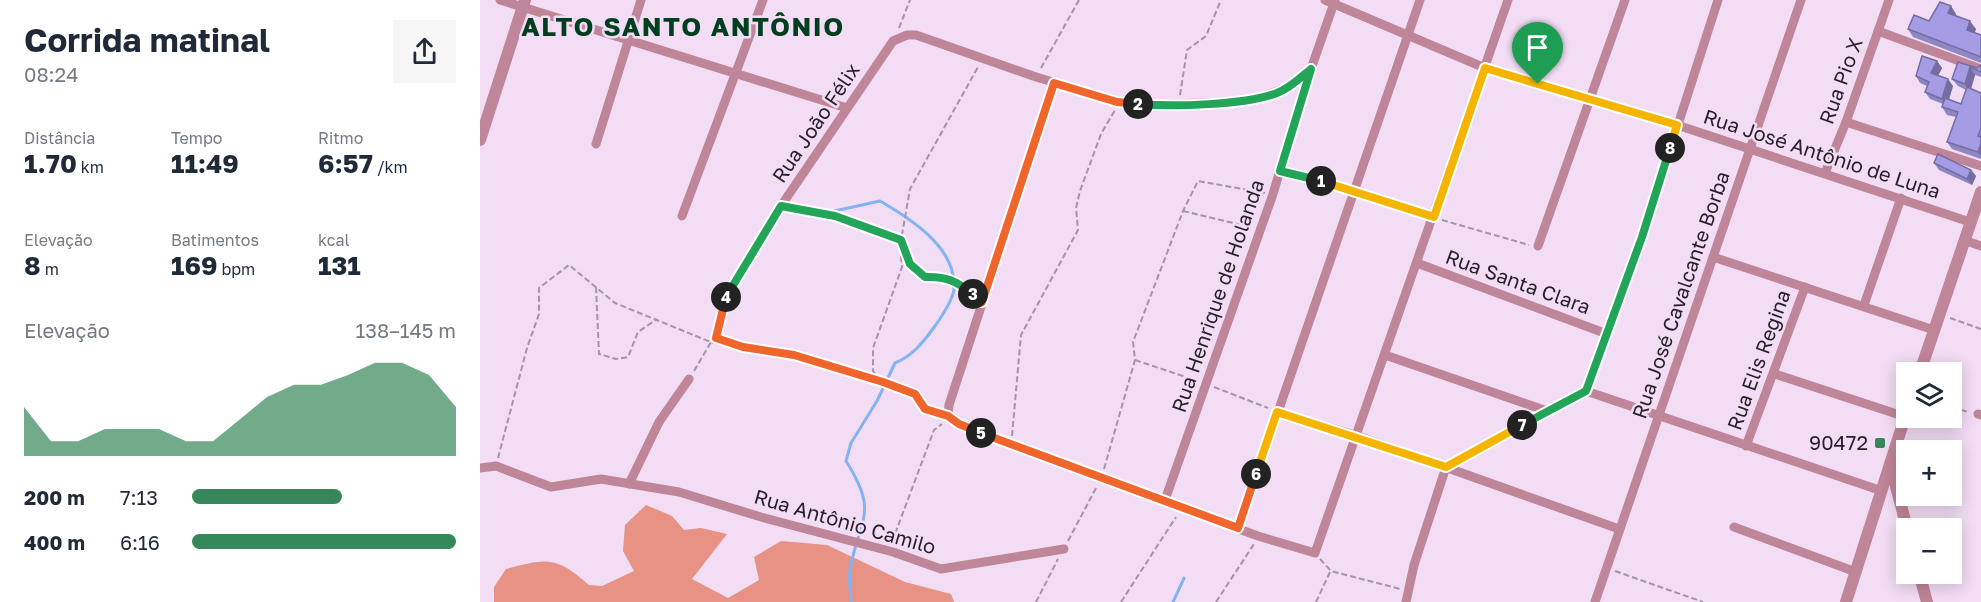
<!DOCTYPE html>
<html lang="pt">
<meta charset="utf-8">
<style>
:root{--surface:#fff;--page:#f6f6f7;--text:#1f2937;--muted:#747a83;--accent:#36885a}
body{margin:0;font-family:"Golos Text",sans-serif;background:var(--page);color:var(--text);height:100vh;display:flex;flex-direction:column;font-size:22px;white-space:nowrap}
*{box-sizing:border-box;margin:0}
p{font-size:20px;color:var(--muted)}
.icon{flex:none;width:33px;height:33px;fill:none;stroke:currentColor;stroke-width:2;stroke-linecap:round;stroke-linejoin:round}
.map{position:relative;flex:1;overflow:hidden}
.panel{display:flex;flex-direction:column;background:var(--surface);width:480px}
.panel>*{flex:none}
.fabs{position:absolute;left:1416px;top:362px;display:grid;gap:12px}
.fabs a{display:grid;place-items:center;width:66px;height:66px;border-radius:0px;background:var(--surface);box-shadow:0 3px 15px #0003;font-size:30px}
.pin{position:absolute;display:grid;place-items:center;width:51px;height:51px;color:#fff;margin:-62px -26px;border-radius:50% 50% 50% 0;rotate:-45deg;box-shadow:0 0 6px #0007}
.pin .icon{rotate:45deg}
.km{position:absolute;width:30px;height:30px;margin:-15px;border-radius:50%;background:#222;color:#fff;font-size:16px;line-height:30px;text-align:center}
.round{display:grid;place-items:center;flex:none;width:63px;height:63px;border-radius:0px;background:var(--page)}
.headline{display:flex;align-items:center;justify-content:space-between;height:102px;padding:0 24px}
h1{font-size:33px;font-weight:700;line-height:45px}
.figures{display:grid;grid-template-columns:repeat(3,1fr);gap:9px;height:102px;padding:6px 24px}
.figures div{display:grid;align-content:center}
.figures b{font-size:26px;font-weight:700}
.figures small{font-size:16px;font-weight:400}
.figures p{font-size:16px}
.chart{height:168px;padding:12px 24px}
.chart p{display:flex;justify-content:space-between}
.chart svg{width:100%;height:108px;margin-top:6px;fill:var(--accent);opacity:.7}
ul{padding:0 24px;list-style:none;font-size:20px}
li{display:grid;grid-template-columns:96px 72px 1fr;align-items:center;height:45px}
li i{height:15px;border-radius:8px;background:var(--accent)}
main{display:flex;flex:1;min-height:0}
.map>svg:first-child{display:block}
.forest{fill:#e79284}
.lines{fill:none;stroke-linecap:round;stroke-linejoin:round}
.stream{stroke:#84b3f3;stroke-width:3}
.path{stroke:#a495a6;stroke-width:2;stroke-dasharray:6 3;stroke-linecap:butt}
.minor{stroke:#bf8599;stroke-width:9}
.tertiary{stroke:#bf8599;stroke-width:12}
.wall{fill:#8f86c6}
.shaded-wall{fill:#746da1}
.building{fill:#a69ce6;stroke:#746da1;stroke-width:1.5}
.split-1-casing{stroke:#fff;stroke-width:12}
.split-2-casing{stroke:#fff;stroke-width:12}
.split-3-casing{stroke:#fff;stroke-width:12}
.split-4-casing{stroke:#fff;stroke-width:12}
.split-5-casing{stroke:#fff;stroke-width:12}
.split-6-casing{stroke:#fff;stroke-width:12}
.split-7-casing{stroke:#fff;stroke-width:12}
.split-8-casing{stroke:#fff;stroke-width:12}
.split-9-casing{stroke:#fff;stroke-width:12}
.split-1{stroke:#f5b400;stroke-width:8}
.split-2{stroke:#22a559;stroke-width:8}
.split-3{stroke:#f0652b;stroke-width:8}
.split-4{stroke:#22a559;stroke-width:8}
.split-5{stroke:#f0652b;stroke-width:8}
.split-6{stroke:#f0652b;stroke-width:8}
.split-7{stroke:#f5b400;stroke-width:8}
.split-8{stroke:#22a559;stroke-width:8}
.split-9{stroke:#f5b400;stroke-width:8}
.poi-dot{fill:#36885a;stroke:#f2ddf4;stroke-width:2}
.labels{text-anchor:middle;stroke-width:5;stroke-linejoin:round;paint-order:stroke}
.street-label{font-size:20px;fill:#261f27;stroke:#f2ddf4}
.poi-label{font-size:20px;fill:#261f27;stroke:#f2ddf4;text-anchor:end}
.district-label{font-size:26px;font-weight:bold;letter-spacing:1.5px;fill:#003e20;stroke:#f2ddf4}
</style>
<main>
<section class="panel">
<div class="headline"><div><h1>Corrida matinal</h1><p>08:24</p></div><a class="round"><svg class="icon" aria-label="share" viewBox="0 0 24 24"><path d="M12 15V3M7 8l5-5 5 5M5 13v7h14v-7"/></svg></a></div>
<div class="figures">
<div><p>Distância</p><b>1.70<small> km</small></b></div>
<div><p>Tempo</p><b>11:49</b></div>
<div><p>Ritmo</p><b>6:57<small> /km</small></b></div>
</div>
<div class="figures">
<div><p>Elevação</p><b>8<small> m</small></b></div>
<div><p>Batimentos</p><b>169<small> bpm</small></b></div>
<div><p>kcal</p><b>131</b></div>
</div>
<div class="chart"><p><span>Elevação</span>138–145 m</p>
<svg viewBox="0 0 160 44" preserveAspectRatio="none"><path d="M0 44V24L10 38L20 38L30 33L40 33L50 33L60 38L70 38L80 29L90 20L100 15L110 15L120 11L130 6L140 6L150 11L160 24V44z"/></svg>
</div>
<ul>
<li><b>200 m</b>7:13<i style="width:57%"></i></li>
<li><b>400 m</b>6:16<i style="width:100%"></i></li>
</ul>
</section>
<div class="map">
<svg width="1501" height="602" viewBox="0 0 1501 602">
<rect width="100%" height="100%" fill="#f2ddf4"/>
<path class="forest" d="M166,505L192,516L204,530L221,528L247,534L212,579L248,598L279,580L274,557L301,541L347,545L425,582L471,594L474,602H14V587L26,569C67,558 76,556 109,585L122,586L154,571L143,551L145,525Z"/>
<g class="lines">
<g class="stream">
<path d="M350,212L400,201C431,219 477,248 474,289C473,300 462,316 455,326C443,342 434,355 415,363L397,401L371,443L366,461C399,513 380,517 370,569C368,579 371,592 371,602"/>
<path d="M693,602L704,578"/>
</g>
<g class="path">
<path d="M419,28L430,0"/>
<path d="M561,68L599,0"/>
<path d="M700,95L707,50L726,36L741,0"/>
<path d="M310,208L355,216L421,240L430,264L445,277C469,276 475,280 493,295"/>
<path d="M703,211L770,227"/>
<path d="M962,220L1049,245"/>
<path d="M116,287L119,354L136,359L148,357L158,332L177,319"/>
<path d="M1470,318L1501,329"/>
<path d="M235,338L263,347L314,355L400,381L435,394L445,409L459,413"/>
<path d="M655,360L718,381"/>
<path d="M214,371L237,332"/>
<path d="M400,381L393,371V348L422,267L420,246L430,189L498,67"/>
<path d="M734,387L788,408"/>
<path d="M1472,408L1489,412"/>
<path d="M532,436L541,335L598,230L596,208L600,191L621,134L635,110"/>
<path d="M18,458L47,348L59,314V288L89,265L135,303L233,343"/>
<path d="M624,469L655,360L653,342L703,211L718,181L785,193"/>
<path d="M588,541L616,488"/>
<path d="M412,542L454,430L462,424"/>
<path d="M840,559L851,571L920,589"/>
<path d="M1135,571L1223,602"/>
<path d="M556,602L578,559"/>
<path d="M641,602L696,517"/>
<path d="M736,602L774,544"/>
<path d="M836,602L850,572"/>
</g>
<g class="minor">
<path d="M20,0L367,108"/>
<path d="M845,0L1005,68L1197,125L1490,222"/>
<path d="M1398,31L1501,69"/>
<path d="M574,83L469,405L468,416L479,424L531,445L778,536L835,553L1028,0"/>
<path d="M1366,122L1501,166"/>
<path d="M116,144L161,0"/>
<path d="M800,171L873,190L954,217"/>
<path d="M1345,173L1366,122L1409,0"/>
<path d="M202,216L283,0"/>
<path d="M1484,240L1501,246"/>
<path d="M1058,246L1145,0"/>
<path d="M1233,257L1454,330"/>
<path d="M937,263L1127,334"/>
<path d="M1384,305L1421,198"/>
<path d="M239,324L245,298L301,206L413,41L427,35H436L556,77L637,101L662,105L756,102L779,98L810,86L831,69"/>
<path d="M905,355L1067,411"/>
<path d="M1295,374L1426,417"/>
<path d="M1106,391L1162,237L1238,0"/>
<path d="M797,412L875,435L1139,529"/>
<path d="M1498,414L1501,415"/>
<path d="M1266,446L1325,287"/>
<path d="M0,468L16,466L71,487L121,479L199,492L281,517L413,552L461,569L584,549"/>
<path d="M149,484L179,422L209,379"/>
<path d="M685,500L793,194L822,95L855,0"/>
<path d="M1254,527L1376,572"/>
<path d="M758,528L940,0"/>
<path d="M926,602L934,565L966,467L1106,391L1402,491"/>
<path d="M1115,602L1321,0"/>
</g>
<g class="tertiary">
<path d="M0,140L45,0"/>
<path d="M1440,372L1501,192"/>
<path d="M1410,464L1427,528"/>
<path d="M1439,573L1447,602"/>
<path d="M1366,602L1426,414"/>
</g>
</g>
<g class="wall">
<path d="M1476,14L1475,16L1496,29L1494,32L1501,35V63L1433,37L1428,29Z"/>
<path d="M1457,61L1462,68L1458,76L1473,86L1469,99L1481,104L1486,90L1478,86L1472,79L1478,62L1497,68L1501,65V77L1495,75L1491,89L1501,93V159L1472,149L1467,142L1476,117L1467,115L1462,107L1463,104L1450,99L1445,92L1447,86L1440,83L1436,76Z"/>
<path d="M1454,163L1491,170L1496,176L1492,185L1459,170Z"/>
</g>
<g class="shaded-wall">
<path d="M1471,6L1476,14L1474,21L1468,13Z"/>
<path d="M1490,21L1496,29L1493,38L1487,30Z"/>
<path d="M1457,61L1462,68L1456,80L1451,73Z"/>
<path d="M1490,67L1495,75L1490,92L1485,84Z"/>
<path d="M1468,79L1473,86L1467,106L1462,99Z"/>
<path d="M1501,143V156L1498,152Z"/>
<path d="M1491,170L1496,176L1492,185L1487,179Z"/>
</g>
<g class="building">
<path d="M1460,2L1471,6L1468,13L1490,21L1487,30L1501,35V57L1428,29L1434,15L1449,21Z"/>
<path d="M1442,56L1457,61L1451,73L1468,79L1462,99L1445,92L1449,82L1436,76Z"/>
<path d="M1478,62L1497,68L1501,65V72L1490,67L1485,84L1472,79Z"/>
<path d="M1487,87L1501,93V128L1498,136L1501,137V143L1498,152L1467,142L1478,112L1462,107L1465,98L1481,104Z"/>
<path d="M1458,154L1491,170L1487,179L1454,163Z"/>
</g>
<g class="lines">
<g class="split-1-casing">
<path id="split-1" d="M841,181L954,217L1005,68L1058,84"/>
</g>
<g class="split-2-casing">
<path id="split-2" d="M658,104C693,107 765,105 797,93C810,88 820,78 831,69L800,171L841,181"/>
</g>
<g class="split-3-casing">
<path id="split-3" d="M493,294L502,302L574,83L637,102L658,104"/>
</g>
<g class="split-4-casing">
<path id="split-4" d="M246,297L301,206L355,216L421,240L430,264L445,277C466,276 476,281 493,294"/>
</g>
<g class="split-5-casing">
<path id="split-5" d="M246,297L236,338L263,347L314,355L403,382L435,394L445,409L468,416L479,424L501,433"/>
</g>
<g class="split-6-casing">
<path id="split-6" d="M501,433L758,528L776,474"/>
</g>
<g class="split-7-casing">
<path id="split-7" d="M776,474L797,412L966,467L1042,425"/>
</g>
<g class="split-8-casing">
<path id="split-8" d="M1042,425L1106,391L1162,237L1190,148"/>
</g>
<g class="split-9-casing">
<path id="split-9" d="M1058,84L1197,125L1190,148"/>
</g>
<use href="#split-1" class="split-1"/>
<use href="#split-2" class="split-2"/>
<use href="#split-3" class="split-3"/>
<use href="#split-4" class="split-4"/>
<use href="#split-5" class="split-5"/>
<use href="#split-6" class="split-6"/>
<use href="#split-7" class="split-7"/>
<use href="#split-8" class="split-8"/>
<use href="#split-9" class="split-9"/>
</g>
<rect class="poi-dot" x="1394" y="437" width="12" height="12" rx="3"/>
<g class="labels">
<g class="street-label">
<text transform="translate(1361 81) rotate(-70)" y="7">Rua Pio X</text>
<text transform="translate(336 123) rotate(-56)" y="7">Rua João Félix</text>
<text transform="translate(1342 154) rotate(18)" y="7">Rua José Antônio de Luna</text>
<text transform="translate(1038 282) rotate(20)" y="7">Rua Santa Clara</text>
<text transform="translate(1201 295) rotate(-71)" y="7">Rua José Cavalcante Borba</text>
<text transform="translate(738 296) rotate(-71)" y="7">Rua Henrique de Holanda</text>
<text transform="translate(1279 360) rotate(-70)" y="7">Rua Elis Regina</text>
<text transform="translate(365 522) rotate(16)" y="7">Rua Antônio Camilo</text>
</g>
<g class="poi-label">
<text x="1388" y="450">90472</text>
</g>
<g class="district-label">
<text x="203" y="36">ALTO SANTO ANTÔNIO</text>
</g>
</g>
</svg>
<div class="fabs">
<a><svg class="icon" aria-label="layers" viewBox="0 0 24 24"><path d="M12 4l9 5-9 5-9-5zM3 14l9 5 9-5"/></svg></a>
<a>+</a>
<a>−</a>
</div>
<div class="pin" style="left:1058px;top:84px;background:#1e9e55"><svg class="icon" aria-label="arrive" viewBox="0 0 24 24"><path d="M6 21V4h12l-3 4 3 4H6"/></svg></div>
<b class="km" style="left:841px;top:181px">1</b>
<b class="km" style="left:658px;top:104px">2</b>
<b class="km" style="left:493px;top:294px">3</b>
<b class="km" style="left:246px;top:297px">4</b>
<b class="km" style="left:501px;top:433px">5</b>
<b class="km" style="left:776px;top:474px">6</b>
<b class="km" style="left:1042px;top:425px">7</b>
<b class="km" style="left:1190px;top:148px">8</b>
</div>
</main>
